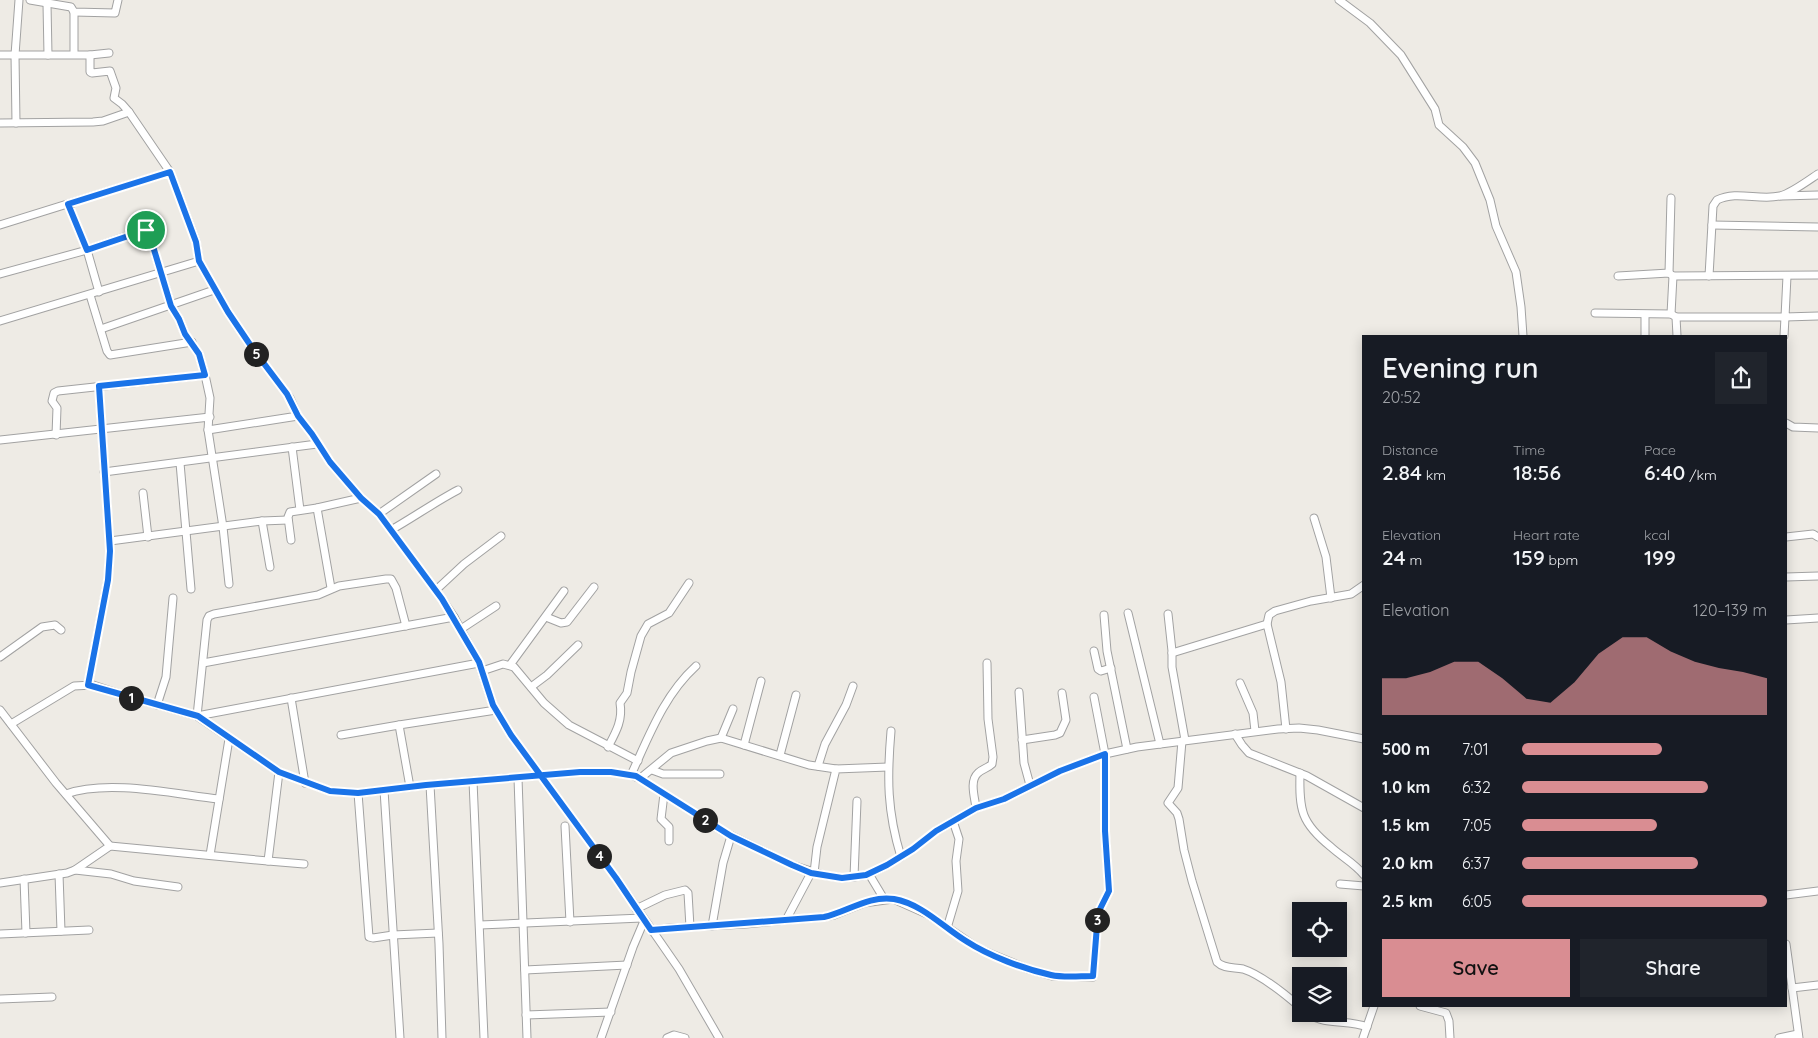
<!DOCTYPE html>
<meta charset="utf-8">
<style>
:root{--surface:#171b24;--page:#20242c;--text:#f1f3f6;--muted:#9ea1a6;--accent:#d98d92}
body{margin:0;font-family:Quicksand,sans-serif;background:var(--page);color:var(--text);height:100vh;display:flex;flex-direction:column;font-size:19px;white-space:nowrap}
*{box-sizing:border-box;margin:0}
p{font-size:16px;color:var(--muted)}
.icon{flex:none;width:28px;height:28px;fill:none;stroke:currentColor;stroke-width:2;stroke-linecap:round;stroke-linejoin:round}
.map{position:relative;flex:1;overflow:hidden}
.sheet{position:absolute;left:1362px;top:335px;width:425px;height:672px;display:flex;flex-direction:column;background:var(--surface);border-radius:0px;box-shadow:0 2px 12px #0003}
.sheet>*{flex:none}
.tools{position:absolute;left:1292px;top:902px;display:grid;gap:10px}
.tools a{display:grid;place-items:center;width:55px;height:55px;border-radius:0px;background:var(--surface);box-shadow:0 2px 12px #0003;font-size:25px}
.pin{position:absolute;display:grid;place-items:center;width:42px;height:42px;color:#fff;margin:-21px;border:2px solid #fff;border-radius:50%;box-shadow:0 1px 5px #0007}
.km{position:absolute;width:25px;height:25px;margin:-12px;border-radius:50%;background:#222;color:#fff;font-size:14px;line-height:25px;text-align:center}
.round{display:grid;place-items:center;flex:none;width:52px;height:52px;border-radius:0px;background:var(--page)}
.head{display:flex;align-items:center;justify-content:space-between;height:85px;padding:0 20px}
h1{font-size:28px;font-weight:600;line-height:38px}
.metrics{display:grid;grid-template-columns:repeat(3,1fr);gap:8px;height:85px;padding:5px 20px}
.metrics div{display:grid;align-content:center}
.metrics b{font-size:21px;font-weight:600}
.metrics small{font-size:14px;font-weight:400}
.metrics p{font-size:14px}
.chart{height:140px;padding:10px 20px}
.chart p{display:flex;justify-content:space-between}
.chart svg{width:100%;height:90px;margin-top:5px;fill:var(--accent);opacity:.7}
.button{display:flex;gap:10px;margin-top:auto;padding:10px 20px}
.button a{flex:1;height:58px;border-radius:0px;background:var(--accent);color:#111;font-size:20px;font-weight:600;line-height:58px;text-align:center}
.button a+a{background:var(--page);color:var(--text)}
ul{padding:0 20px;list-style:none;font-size:16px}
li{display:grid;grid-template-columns:80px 60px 1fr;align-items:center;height:38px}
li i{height:12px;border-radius:6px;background:var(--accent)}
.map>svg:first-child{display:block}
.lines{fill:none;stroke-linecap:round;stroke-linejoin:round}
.minor-casing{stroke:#a2a2a2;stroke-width:9}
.minor{stroke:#fff;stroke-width:7}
.route-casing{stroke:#fff;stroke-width:10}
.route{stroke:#1a73e8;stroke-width:6}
</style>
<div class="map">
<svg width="1818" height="1038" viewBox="0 0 1818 1038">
<rect width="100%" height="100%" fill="#eeebe5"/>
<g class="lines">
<g class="minor-casing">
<g id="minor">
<path d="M30,0L71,7L74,12L115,13L118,0"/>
<path d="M1339,0L1370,23L1401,55L1435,109L1439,125L1463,147L1475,163L1490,200L1496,226L1516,272L1521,307L1523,336"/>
<path d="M47,4L48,55"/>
<path d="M74,12V54"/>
<path d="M0,55H90L109,53"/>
<path d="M90,55V72L92,73L110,71L116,88L114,98L122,104L129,112L170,172L196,241L199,261L228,312L253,349L290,398L298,416L312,434L330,462L361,498L379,514L442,599L454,617L479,663L493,705L511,735L616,878L679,969L719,1038"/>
<path d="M0,123L93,122L103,121L129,112"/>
<path d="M16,123L15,55L19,0"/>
<path d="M1782,196L1818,195"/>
<path d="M68,204L87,250L99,292"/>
<path d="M0,225L170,172"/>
<path d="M1712,225L1818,227"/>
<path d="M1669,273L1671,198"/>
<path d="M0,274L87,250L141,231L146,230L148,231L171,305L179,319L185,334L199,354L205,375L210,398L208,430L223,527L229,584"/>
<path d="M1618,276L1669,273L1673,276L1818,275"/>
<path d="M1709,276L1713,206L1717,200C1737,190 1759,201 1780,196C1790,194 1809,180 1818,174"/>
<path d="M1787,276L1785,317L1818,316"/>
<path d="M90,295L107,351L110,355L192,342"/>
<path d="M1595,313L1671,314L1676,317H1785L1784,336"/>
<path d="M1671,314L1673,276"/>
<path d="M1645,315V336"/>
<path d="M1676,317L1677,336"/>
<path d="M0,321L199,261"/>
<path d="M101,329L214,290"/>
<path d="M1786,423L1793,427L1818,428"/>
<path d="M208,430L298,416"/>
<path d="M56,435L57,408L52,401L54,393L58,391L205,375"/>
<path d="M0,440L210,417"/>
<path d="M292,447L300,510"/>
<path d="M180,463L191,589"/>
<path d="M104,472L317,444"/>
<path d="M143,493L148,537"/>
<path d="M317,508L331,588"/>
<path d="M379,514L436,474"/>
<path d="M1314,518L1326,557L1331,598"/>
<path d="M262,521L270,567"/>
<path d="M391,530C414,517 435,502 458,490"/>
<path d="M1786,537L1813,534L1818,537"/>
<path d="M291,540L288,517L290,512L317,508L361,498"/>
<path d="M110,541L262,521L288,520"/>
<path d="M1786,577L1818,576"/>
<path d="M436,590L464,564L501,536"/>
<path d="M1128,613L1160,744"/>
<path d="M1168,614L1172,651V667L1185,740"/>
<path d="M1104,615L1107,651L1127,749"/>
<path d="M546,617L561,623L567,622L594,587"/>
<path d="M1786,620L1818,618"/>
<path d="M1267,624L1269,615L1275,611L1311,601L1351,594L1364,585"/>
<path d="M461,629L496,606"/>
<path d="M1094,651L1098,669L1101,671L1111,668"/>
<path d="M1172,653L1267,624L1281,682L1286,729"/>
<path d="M0,657L42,627L55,625L61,630"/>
<path d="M203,663L454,617"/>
<path d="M510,665L564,591"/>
<path d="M482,671L503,664L514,667L544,703L569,725L638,761"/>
<path d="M1240,683L1253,713L1255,731"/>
<path d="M88,685L108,579L110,551L99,386"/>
<path d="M531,687L547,675L578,645"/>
<path d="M1019,692L1024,763L1030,785"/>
<path d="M291,698L305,783"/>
<path d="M157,705L166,677L173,598"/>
<path d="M0,710L56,783L110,846"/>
<path d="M197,716L207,620L209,616L214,614L318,595L339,586L386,579H391L396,588L406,626"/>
<path d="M197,716L479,663"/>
<path d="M11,724L74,686L93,685L123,695L197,716L279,772L330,791L358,793L436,784L580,772H611L631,775L641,779L724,832L792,865L823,875L842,878L854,877L867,875L887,865L913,849L936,831L976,808L1004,799L1060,771L1105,754L1137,747L1278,729L1299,728L1318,730L1364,739"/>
<path d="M891,731C887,778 887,811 901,857"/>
<path d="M1235,734L1242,745L1249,753L1307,776L1364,808"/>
<path d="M341,735L399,725"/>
<path d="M721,738L733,709"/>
<path d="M1022,740L1055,735L1060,733L1066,720L1062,693"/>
<path d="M1182,741L1178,788L1168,803L1177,813L1179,819L1184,850L1192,881L1217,962C1224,969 1234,967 1243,969C1262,975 1286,995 1301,1008"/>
<path d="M744,745L761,681"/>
<path d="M608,747C616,732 623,720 620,703L627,693L631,672L641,636L648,624L669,613L689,583"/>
<path d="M780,755L796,695"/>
<path d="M818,766L825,744L846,705L853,686"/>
<path d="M652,770L663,774H720"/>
<path d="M1300,773C1299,810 1301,823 1331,847C1342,857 1354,863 1364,875"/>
<path d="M631,775C649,736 664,695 696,666"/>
<path d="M518,778L527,1038"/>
<path d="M641,779L643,776L671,753L707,741L721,738L809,765L836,769"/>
<path d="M473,781L484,1038"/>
<path d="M430,785L439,944L442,1038"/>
<path d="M410,787L399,725L496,710"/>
<path d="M384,790L400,1038"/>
<path d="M358,793L369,937L373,938L393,935L438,933"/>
<path d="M66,794C108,779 174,794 219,799"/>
<path d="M664,794L661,819L669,827V841"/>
<path d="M976,808C975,798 969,781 978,773C982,769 988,768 992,764L993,757L988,719L987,663"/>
<path d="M565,826L570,922"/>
<path d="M210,855L229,739"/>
<path d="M268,861L304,864"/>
<path d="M75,870L111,874L134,881L178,887"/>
<path d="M814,873L817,847L836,769L888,767"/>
<path d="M59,874L61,931"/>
<path d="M869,874L884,899"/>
<path d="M854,877L857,801"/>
<path d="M24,879L26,933"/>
<path d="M0,883L67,873L75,870L110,846L268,861L279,772"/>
<path d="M1340,884L1364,886"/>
<path d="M1786,895L1818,891"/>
<path d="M636,909L665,895L685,890L688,893L690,927"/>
<path d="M786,920L824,917L834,915L864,903L893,899L929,915L979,949L1028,969L1052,976L1093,977L1098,913L1109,891L1105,831V754L1094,697"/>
<path d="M480,925L642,918"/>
<path d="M712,926L723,863L731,836"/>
<path d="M947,928L958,891L956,861L959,839L953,821"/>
<path d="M651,930L670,928L746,924L786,920L811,873"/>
<path d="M0,934L89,930"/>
<path d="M1786,944L1799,1038"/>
<path d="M525,970L627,965"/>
<path d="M1792,988L1818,985"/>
<path d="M0,999L52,997"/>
<path d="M1420,1006L1446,1013L1449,1021L1450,1038"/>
<path d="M1309,1014C1326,1026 1348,1019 1367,1027"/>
<path d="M526,1015L611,1012"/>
<path d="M601,1038L633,947L644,921"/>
<path d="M667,1038L674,1035L685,1038"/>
<path d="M1363,1038L1374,1006"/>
<path d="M1779,1038L1798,1034"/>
</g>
</g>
<use href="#minor" class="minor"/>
</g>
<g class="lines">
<g class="route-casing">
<path id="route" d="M146,230L149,233L171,306L179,319L185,334L199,354L205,375L99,386L110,551L108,580L88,685L198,716L279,772L330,791L358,793L426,785L580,772H611L636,776L731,836L792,865L811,873L842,878L866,875L887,865L913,849L936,831L976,808L1004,799L1060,771L1105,754V831L1109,891L1098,913L1093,976C1080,976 1064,978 1051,975C1024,969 989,956 966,941C943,927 922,904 894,899C869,895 847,912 824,917L651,930L616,878L511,735L493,705L479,662L442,599L379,514L361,498L330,462L312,434L298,416L287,394L253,349L228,312L199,261L196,242L170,172L68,204L87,250L146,230"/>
</g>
<use href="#route" class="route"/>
</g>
</svg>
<div class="tools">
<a><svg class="icon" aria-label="locate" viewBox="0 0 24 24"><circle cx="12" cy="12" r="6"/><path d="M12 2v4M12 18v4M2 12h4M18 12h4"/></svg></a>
<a><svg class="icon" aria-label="layers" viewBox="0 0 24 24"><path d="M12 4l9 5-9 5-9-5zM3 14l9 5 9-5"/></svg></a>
</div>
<div class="pin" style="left:146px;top:230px;background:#1e9e55"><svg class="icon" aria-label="arrive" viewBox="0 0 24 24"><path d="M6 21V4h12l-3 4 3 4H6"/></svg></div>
<b class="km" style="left:131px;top:698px">1</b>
<b class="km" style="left:705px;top:820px">2</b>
<b class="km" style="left:1097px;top:920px">3</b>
<b class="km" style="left:599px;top:856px">4</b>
<b class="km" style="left:256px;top:354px">5</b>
<section class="sheet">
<div class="head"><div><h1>Evening run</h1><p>20:52</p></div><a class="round"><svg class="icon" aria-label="share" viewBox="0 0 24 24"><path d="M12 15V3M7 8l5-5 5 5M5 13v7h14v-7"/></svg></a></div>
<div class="metrics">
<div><p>Distance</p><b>2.84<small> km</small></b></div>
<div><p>Time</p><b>18:56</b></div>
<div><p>Pace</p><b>6:40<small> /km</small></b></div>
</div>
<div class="metrics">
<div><p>Elevation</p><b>24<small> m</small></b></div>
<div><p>Heart rate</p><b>159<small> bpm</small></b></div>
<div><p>kcal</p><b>199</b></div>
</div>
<div class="chart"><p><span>Elevation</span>120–139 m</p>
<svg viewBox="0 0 160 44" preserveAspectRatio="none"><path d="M0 44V26L10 26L20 23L30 18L40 18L50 26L60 36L70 38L80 28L90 14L100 6L110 6L120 13L130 18L140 21L150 23L160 26V44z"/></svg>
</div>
<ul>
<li><b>500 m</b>7:01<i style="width:57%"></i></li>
<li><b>1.0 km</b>6:32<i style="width:76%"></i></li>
<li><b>1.5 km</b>7:05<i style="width:55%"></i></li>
<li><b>2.0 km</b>6:37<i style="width:72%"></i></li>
<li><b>2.5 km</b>6:05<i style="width:100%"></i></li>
</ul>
<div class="button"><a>Save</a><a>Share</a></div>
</section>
</div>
